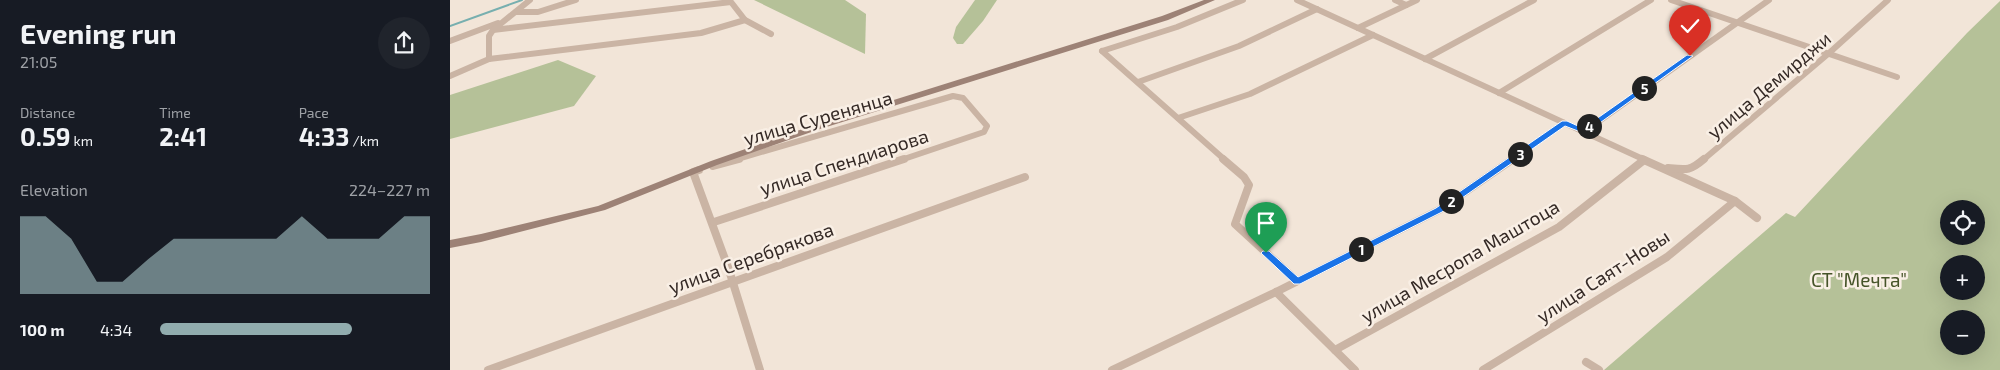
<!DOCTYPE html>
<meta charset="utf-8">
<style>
:root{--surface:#171b24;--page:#20242c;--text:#f1f3f6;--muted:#9ea1a6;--accent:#91acae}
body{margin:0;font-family:"Exo 2",sans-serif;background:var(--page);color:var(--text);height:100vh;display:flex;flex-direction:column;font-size:19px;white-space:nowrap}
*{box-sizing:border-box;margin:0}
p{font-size:16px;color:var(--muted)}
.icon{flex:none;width:28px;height:28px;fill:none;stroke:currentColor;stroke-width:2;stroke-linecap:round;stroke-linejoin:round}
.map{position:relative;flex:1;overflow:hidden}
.sheet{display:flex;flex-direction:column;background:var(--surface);width:450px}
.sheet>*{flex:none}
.tools{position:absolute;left:1490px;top:200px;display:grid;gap:10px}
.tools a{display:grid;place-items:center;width:45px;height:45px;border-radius:50%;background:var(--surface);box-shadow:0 5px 20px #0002;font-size:25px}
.pin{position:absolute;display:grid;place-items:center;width:42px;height:42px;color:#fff;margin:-51px -21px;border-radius:50% 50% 50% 0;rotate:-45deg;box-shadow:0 0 5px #0007}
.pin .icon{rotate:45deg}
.km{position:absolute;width:25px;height:25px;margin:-12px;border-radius:50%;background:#222;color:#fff;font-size:14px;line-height:25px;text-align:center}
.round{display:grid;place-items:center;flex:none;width:52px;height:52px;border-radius:26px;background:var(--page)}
.head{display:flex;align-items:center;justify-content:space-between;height:85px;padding:0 20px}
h1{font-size:28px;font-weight:700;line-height:38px}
.figures{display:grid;grid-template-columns:repeat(3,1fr);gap:8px;height:85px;padding:5px 20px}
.figures div{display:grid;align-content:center}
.figures b{font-size:25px;font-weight:700}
.figures small{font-size:14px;font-weight:400}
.figures p{font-size:14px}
.chart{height:140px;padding:10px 20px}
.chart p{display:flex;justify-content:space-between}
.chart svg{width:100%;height:90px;margin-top:5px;fill:var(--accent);opacity:.7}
ul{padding:0 20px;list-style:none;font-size:16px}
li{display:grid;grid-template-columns:80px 60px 1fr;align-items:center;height:38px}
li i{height:12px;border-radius:6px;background:var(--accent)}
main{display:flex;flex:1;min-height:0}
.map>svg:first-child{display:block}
.green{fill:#b5c198;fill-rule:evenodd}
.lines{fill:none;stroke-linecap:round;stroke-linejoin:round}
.stream{stroke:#77afaf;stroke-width:2}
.minor-far1{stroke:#cab4a4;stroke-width:6}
.minor{stroke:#cab4a4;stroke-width:8}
.secondary{fill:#9d8276;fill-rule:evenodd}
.route{fill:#1a73e8;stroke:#fff}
.labels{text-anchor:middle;stroke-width:5;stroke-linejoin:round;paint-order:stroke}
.street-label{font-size:19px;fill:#352a26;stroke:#f9efe5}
.park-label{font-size:19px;fill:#465429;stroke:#f9efe5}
</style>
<main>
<section class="sheet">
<div class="head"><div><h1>Evening run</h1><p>21:05</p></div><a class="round"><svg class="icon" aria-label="share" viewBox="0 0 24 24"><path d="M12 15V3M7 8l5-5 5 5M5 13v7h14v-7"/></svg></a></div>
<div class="figures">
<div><p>Distance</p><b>0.59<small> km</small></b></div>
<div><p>Time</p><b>2:41</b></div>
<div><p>Pace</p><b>4:33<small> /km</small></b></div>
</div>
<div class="chart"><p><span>Elevation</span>224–227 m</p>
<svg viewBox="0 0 160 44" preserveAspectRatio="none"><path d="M0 44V6L10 6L20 17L30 38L40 38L50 27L60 17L70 17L80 17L90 17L100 17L110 6L120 17L130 17L140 17L150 6L160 6V44z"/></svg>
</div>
<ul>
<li><b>100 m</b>4:34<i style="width:71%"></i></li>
</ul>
</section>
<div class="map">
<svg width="1550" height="370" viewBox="0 0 1550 370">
<rect width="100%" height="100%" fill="#f2e5d8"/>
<g class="green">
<path d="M304,0H395L416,14L415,54Z"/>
<path d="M525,0H547L533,21L513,44H507L503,38L506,27Z"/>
<path d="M1550,1V370H1154L1336,213L1345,217L1517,33ZM1499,209H1526V236H1499ZM1499,264H1526V291H1499ZM1499,319H1526V346H1499Z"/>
<path d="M108,60L146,76L124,106L0,139V95Z"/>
</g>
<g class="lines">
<path class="stream" d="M0,26L72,0"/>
<g class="minor-far1">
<path d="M847,0L1195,160"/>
<path d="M945,0L956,5"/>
<path d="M1221,0L1447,77"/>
<path d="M66,12H88L126,0"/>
<path d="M908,28L967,0"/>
<path d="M43,30L281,2L295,20L321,34"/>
<path d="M0,41L48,23"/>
<path d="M652,51L775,160"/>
<path d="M652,51L727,27L793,0"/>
<path d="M39,59V36L43,30L80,0"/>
<path d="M975,59L1084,0"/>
<path d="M0,76L39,59L251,33L295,20"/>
<path d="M688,82L789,46L867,9"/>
<path d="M1049,93L1201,0"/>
<path d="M728,118L800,94L923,35"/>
<path d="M1128,129L1145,124L1319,0"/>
<path d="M284,160L503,96L513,98L537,126L534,132L451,160"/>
<path d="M1061,160L1114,123"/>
<path d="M1253,160L1378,54L1438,0"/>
</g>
<g class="minor">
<path d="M773,159L794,177L799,185L785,224L847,281"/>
<path d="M1192,159L1285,201L1307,218"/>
<path d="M263,166L289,159"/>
<path d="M1218,168C1237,170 1240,171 1254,159"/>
<path d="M249,170L243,172L279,270L310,370"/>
<path d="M264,222L454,159"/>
<path d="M826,292L905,370"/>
<path d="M885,350L1109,227L1194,160"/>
<path d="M1136,362L1149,370"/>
<path d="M38,370L575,177"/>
<path d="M662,370L826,292L989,210L1063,159"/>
<path d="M1033,370L1217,257L1285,201"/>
</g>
<path class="secondary" d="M754,0H765L718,20L370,129L267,165L155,210L31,242L0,248V240L31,234L148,206L261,161L364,125L712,16Z"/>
</g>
<path class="route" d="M1237,55L1243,56L1147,125L1128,131L1115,126L992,212L850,284H844L811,253L813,251H819L848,277L986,208L1112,121H1117L1128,126L1142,122Z"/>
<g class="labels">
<g class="street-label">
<text transform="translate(1319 85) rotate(-40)" y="7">улица Демирджи</text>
<text transform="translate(368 118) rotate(-16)" y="7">улица Суренянца</text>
<text transform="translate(394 162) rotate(-18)" y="7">улица Спендиарова</text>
<text transform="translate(301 258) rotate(-20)" y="7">улица Серебрякова</text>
<text transform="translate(1010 261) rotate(-30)" y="7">улица Месропа Маштоца</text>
<text transform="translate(1153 276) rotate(-33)" y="7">улица Саят-Новы</text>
</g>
<g class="park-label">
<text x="1409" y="287">СТ "Мечта"</text>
</g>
</g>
</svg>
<div class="tools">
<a><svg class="icon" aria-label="locate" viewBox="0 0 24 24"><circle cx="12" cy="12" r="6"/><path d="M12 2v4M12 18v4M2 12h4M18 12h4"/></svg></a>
<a>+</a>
<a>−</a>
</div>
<div class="pin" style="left:816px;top:253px;background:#1e9e55"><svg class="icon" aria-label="arrive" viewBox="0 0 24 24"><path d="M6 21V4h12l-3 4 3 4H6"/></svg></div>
<div class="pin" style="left:1240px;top:56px;background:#d93025"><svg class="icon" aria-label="check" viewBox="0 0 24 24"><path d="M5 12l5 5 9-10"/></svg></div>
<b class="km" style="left:911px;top:249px">1</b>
<b class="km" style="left:1001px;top:201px">2</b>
<b class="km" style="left:1070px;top:154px">3</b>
<b class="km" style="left:1139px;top:126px">4</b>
<b class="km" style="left:1194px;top:88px">5</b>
</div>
</main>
